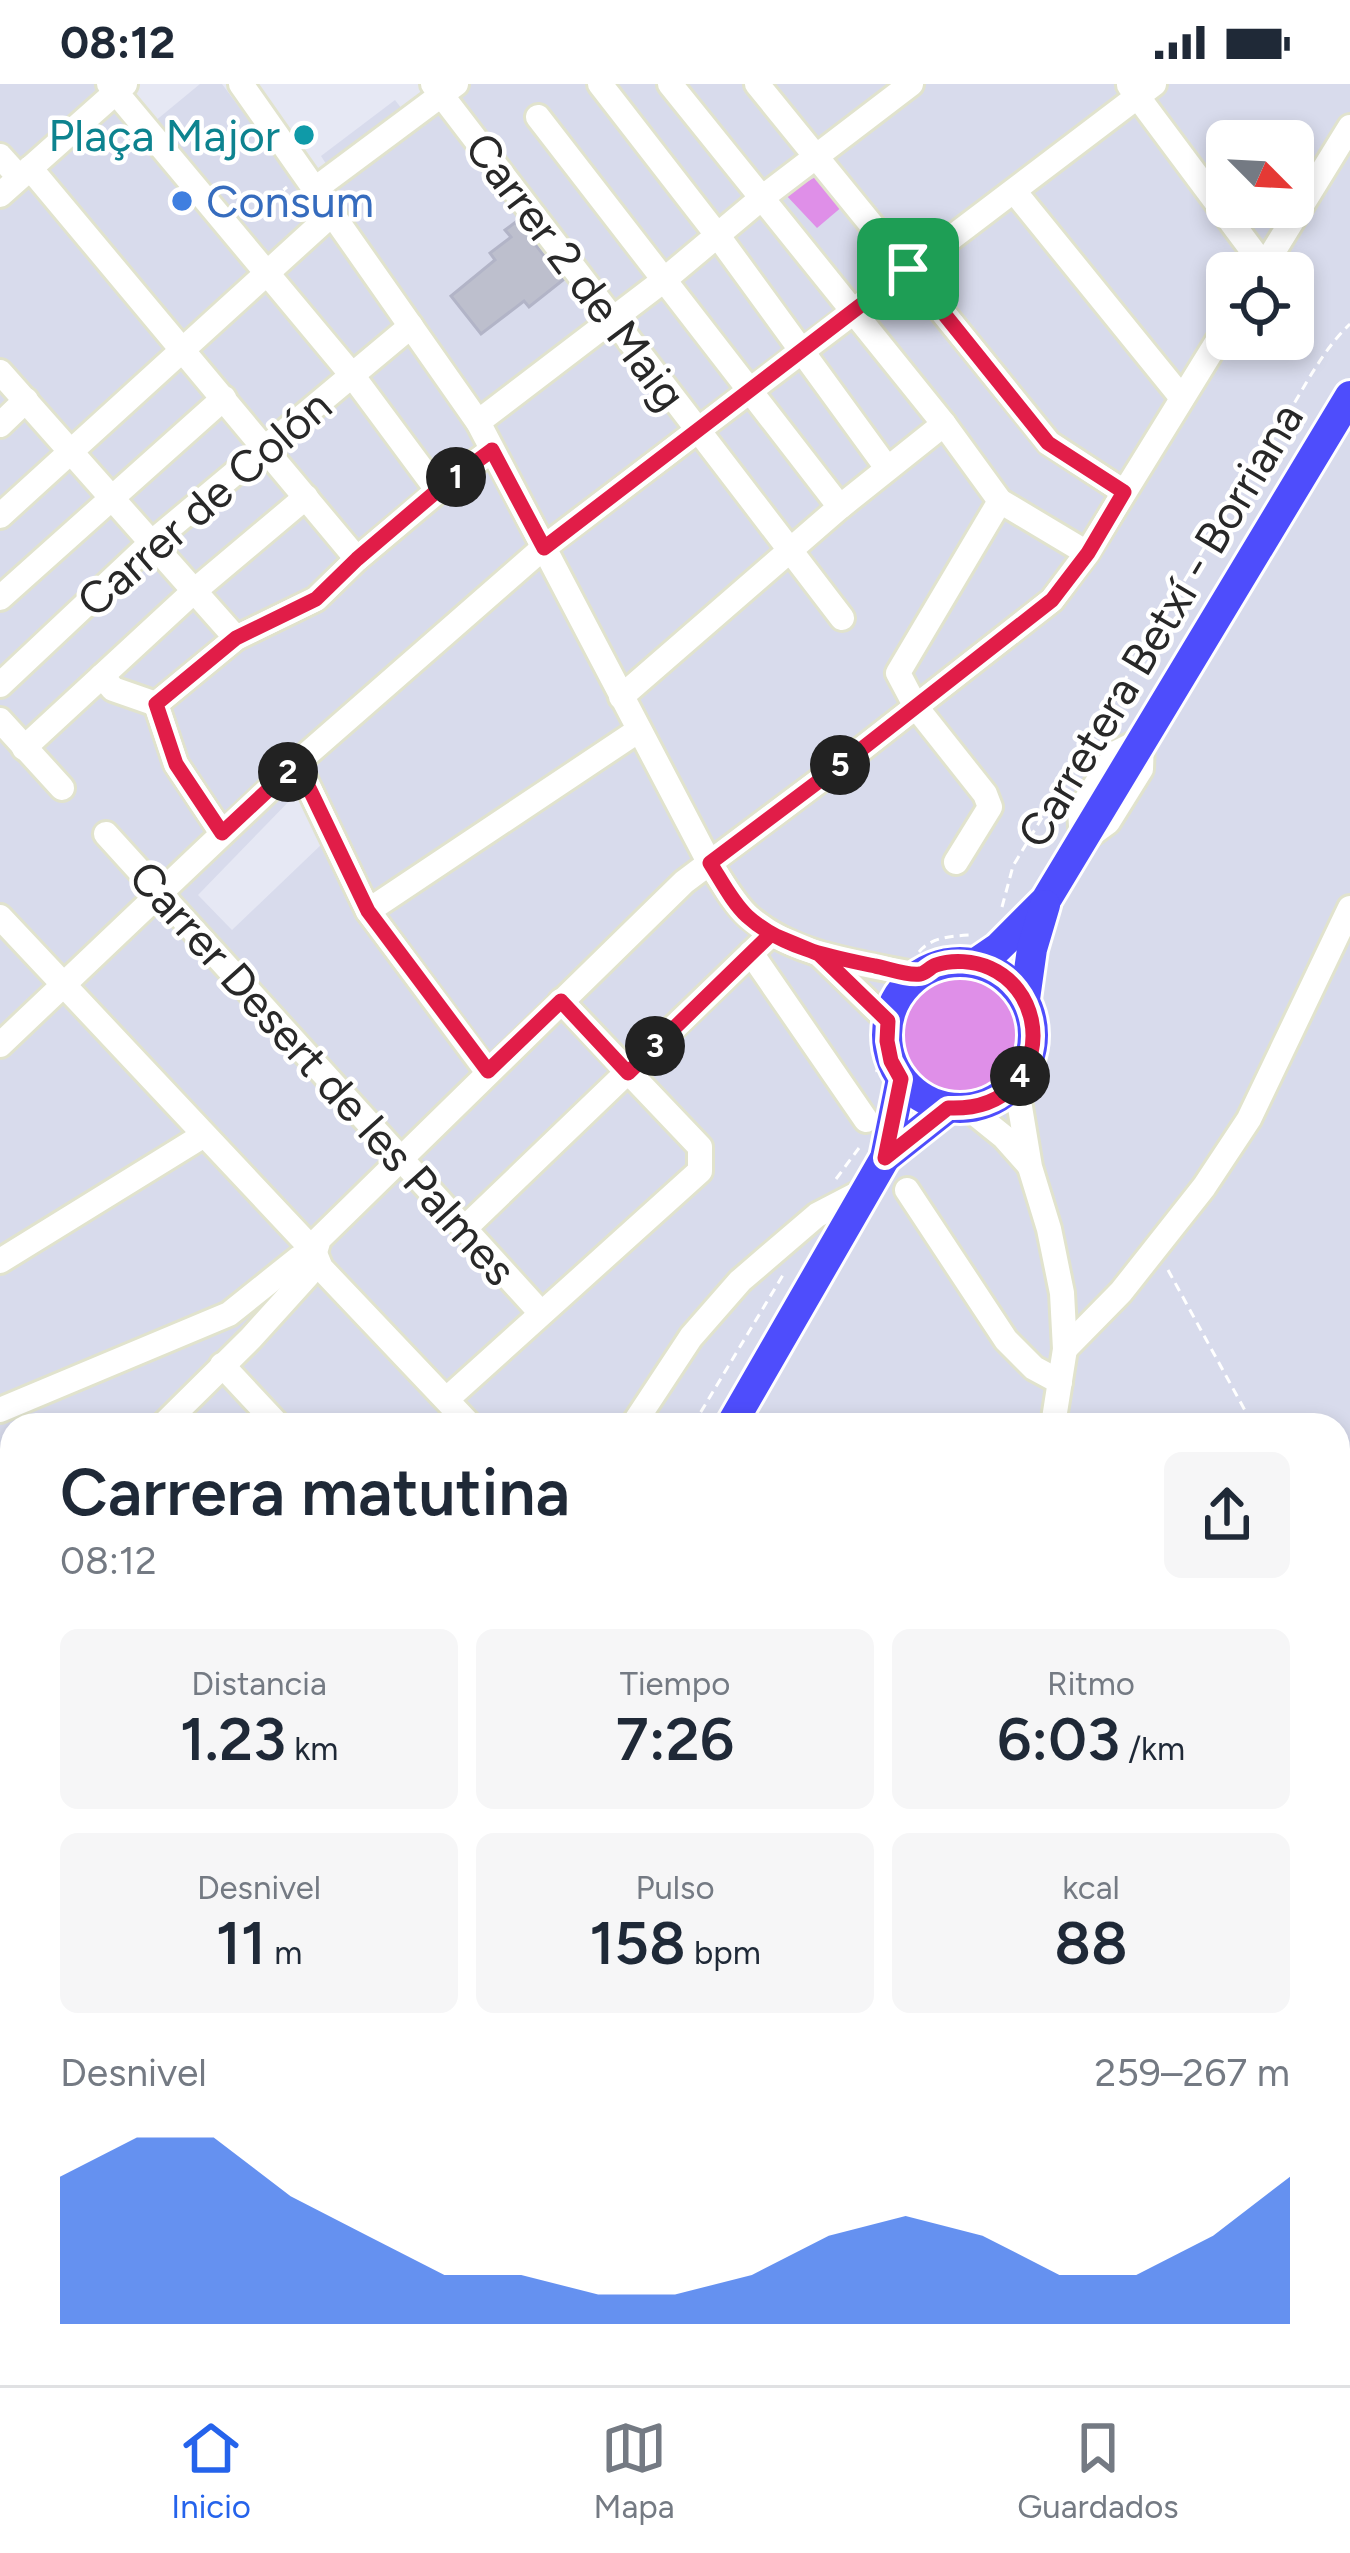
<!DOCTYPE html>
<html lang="es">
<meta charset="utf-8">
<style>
:root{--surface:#fff;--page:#f6f6f7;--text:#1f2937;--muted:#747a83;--line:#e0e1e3;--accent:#2563eb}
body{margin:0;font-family:Figtree,sans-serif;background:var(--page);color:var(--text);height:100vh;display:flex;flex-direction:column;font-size:45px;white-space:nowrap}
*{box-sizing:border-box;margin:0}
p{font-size:39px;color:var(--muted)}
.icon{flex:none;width:66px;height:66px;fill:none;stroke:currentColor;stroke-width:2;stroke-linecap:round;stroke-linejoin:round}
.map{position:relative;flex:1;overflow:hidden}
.side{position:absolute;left:0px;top:1329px;width:1350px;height:972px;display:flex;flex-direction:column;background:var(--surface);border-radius:36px 36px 0 0;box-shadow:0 6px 18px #0003}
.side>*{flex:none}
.needle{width:78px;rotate:114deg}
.controls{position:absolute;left:1206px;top:36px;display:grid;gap:24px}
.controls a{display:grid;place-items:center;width:108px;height:108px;border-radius:18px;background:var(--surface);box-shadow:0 6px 18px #0003;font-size:60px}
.pin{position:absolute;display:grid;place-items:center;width:102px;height:102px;color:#fff;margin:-51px;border-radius:24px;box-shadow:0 6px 18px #0006}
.km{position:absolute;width:60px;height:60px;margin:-30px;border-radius:50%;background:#222;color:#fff;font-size:33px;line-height:60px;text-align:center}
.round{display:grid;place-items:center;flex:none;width:126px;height:126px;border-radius:18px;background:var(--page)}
.head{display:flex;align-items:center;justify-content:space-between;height:204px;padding:0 60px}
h1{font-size:66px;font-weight:600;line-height:90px}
.stats{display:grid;grid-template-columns:repeat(3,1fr);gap:18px;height:204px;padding:12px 60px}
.stats div{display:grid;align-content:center;border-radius:18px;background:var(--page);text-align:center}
.stats b{font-size:60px;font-weight:600}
.stats small{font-size:33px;font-weight:400}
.stats p{font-size:33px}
.chart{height:336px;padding:24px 60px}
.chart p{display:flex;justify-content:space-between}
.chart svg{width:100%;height:216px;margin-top:12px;fill:var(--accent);opacity:.7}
.status{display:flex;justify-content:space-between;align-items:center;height:84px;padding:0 60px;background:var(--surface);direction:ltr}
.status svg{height:33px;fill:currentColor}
.tabs{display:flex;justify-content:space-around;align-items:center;height:168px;border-top:3px solid var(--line);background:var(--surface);font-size:33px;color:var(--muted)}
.tabs a{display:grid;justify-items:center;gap:6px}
.tabs .active{color:var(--accent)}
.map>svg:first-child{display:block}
.green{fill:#df8fe8}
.plaza{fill:#e6e8f4}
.building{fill:#bdbfcd;stroke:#b2b4c7;stroke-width:3}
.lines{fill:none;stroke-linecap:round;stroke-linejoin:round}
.minor-casing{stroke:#e1e3cd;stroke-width:30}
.major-casing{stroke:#fff;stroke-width:36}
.path{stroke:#fff;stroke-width:3;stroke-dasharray:9 6;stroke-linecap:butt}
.minor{stroke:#fff;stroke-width:24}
.major{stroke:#4e4dfc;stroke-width:30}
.route-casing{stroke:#fff;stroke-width:24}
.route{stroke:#e11d48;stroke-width:15}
.culture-dot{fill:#0f9aa8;stroke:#fff;stroke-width:4.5}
.shop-dot{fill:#3f7fe0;stroke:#fff;stroke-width:4.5}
.labels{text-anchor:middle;stroke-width:9;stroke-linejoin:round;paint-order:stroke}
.culture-label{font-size:45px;fill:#0d838f;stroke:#fff;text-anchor:end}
.shop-label{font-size:45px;fill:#366cbe;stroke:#fff;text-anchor:start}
.street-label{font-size:45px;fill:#282828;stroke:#fff}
</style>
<div class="status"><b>08:12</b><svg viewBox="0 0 49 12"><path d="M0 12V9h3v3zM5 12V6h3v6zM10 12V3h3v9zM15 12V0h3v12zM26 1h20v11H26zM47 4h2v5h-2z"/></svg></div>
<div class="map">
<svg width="1350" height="2301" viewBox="0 0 1350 2301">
<rect width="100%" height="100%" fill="#d8dbec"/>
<g class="green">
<path d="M828,86L850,116L817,144L785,110Z"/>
<circle cx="962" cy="951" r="62"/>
<path d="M55,2289H172L166,2301H60Z"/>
</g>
<g class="plaza">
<path d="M122,0H200L154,38Z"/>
<path d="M222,0H443L405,29L395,16L321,72L330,86L302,107Z"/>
<path d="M298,708L324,758L232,846L198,811Z"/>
</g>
<path class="building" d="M517,137L563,196L529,223L524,217L481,250L451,212L495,176L490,169L511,153L505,146Z"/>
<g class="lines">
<g class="minor-casing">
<g id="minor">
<path d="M109,0L352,291L438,407"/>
<path d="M241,0L478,338L710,780C722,797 733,819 749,833C795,873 861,879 918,891"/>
<path d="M433,0L842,534"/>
<path d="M600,0L718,152L887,384"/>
<path d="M670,0L944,340L1000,417L1087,469"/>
<path d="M757,0L1049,359L1124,408"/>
<path d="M1129,1L1264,182"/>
<path d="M538,33L840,423"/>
<path d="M0,72L19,93"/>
<path d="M30,84L357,475"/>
<path d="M315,105L456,0"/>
<path d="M1014,107L1182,314"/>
<path d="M0,111L125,0"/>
<path d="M1260,189L1350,43"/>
<path d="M0,288L236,554"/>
<path d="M478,338L664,196L763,113L911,0"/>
<path d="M0,341L26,316"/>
<path d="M0,432L333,129"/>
<path d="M0,514L224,314"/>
<path d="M102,592L113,605L156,620"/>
<path d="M0,601L150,460L411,242"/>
<path d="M621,613L840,423L944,340"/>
<path d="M0,636L62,704"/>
<path d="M1142,656L1141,685L1108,738L1082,757L1080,726L1116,669Z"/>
<path d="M24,664L193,508L306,413"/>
<path d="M297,679L368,827L487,987"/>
<path d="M222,749L176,680L156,620L236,554L316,515L357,475L438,407L492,366"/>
<path d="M106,750L541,1229"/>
<path d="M956,778L990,723L985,710L916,623L898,589L1000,417"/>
<path d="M368,827L639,646"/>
<path d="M0,833L314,1167L321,1184L470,1341"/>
<path d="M751,869L866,1036"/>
<path d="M821,872L888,937"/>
<path d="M0,961L297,679L543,464L1154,0"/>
<path d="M1016,999L1030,1083L1049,1145L1062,1209L1065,1265L1053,1341"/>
<path d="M968,1024L1004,1053L1028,1080"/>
<path d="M907,1106L1006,1256L1034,1284L1060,1298"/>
<path d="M464,1145L771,850"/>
<path d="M0,1177L204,1051"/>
<path d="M1065,1265L1121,1208L1204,1103L1249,1035L1350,824"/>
<path d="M222,1281L278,1341"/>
<path d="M447,1315L700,1087V1063L561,917"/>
<path d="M0,1326L229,1230L299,1174L314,1167"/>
<path d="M163,1341L251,1254L308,1191L319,1155L684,798L863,664L1052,516L1087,469L1227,242"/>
<path d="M633,1341L691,1253L740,1197L817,1131L867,1105"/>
<path d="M0,1428L12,1442"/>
<path d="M0,1519L12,1505"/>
<path d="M0,1621L12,1636"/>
<path d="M0,1842L12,1859"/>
<path d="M0,2043L12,2030"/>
<path d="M0,2109L12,2128"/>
<path d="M222,2289L236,2294L260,2297"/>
<path d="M874,2289L881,2301"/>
</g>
</g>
<g class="major-casing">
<g id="major">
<circle cx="960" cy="951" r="73"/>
<path d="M976,879L998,864L1046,816L1350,312"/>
<path d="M1025,915L1032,865L1045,821"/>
<path d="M885,1074L948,1024"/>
<path d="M731,1341L885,1074L901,995"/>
<path d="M43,2289L47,2301"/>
<path d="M178,2301L183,2289"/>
</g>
</g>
<g class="path">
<path d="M249,135L287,103"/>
<path d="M1002,823L1013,782L1263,366C1295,327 1313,275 1350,240"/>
<path d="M919,868C931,853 952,852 970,851"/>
<path d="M871,956L877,988"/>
<path d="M836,1095L859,1064"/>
<path d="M1168,1186L1253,1341"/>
<path d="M693,1341L783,1191"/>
<path d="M1338,1497L1350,1519"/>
<path d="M387,2289L393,2301"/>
<path d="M12,2301L15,2289"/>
</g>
<use href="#minor" class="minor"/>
<use href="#major" class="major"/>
</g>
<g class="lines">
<g class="route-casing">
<path id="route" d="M908,185L544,464L492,366L438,406L357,475L316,515L236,554L156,620L176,680L222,749L297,679L368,827L488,987L561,917L628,989L771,850L819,870L888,937L887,957L891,977L901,995L885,1074L948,1024C973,1025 997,1020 1015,1000C1047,964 1035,904 990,884C974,877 953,875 936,881C930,883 926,889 920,890C907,892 887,884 875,882C831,873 782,864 747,832C732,818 721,796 710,779L863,664L1052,516L1088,469L1124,408L1048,359L908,185"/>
</g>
<use href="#route" class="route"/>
</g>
<circle class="culture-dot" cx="304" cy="51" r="12"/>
<circle class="shop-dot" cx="182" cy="117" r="12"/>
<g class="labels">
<g class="culture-label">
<text x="280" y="67">Plaça Major</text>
</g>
<g class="shop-label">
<text x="206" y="133">Consum</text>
</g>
<g class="street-label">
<text transform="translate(576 187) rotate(53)" y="16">Carrer 2 de Maig</text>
<text transform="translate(204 419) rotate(-41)" y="16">Carrer de Colón</text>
<text transform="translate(1160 541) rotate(-59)" y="16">Carretera Betxí - Borriana</text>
<text transform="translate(323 989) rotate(48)" y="16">Carrer Desert de les Palmes</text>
</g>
</g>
</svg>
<div class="controls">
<a><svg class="needle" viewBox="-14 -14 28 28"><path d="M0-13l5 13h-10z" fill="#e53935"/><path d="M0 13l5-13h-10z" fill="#747a83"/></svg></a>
<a><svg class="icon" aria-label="locate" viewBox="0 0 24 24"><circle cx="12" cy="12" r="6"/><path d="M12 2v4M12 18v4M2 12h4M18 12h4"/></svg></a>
</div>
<div class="pin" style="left:908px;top:185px;background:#1e9e55"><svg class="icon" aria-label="arrive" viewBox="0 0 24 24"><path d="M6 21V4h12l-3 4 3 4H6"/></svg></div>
<b class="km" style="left:456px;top:393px">1</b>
<b class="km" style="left:288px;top:688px">2</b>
<b class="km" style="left:655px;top:962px">3</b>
<b class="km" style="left:1020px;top:992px">4</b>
<b class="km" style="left:840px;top:681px">5</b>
<section class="side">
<div class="head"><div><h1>Carrera matutina</h1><p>08:12</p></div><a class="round"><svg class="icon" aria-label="share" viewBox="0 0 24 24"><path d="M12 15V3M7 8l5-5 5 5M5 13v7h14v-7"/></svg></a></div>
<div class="stats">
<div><p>Distancia</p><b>1.23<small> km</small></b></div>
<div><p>Tiempo</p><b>7:26</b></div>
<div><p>Ritmo</p><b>6:03<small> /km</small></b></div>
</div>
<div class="stats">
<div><p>Desnivel</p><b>11<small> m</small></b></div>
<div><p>Pulso</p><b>158<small> bpm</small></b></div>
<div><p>kcal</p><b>88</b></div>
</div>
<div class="chart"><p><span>Desnivel</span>259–267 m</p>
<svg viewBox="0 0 160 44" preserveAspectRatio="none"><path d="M0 44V14L10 6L20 6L30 18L40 26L50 34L60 34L70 38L80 38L90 34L100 26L110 22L120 26L130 34L140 34L150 26L160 14V44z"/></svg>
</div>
</section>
</div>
<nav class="tabs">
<a class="active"><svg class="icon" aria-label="home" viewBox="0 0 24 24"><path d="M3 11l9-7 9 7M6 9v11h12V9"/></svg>Inicio</a>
<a><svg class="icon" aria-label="map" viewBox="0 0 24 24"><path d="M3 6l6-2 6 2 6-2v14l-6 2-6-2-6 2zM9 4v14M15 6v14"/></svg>Mapa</a>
<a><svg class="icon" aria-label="saved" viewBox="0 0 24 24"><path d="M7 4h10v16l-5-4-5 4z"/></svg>Guardados</a>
</nav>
